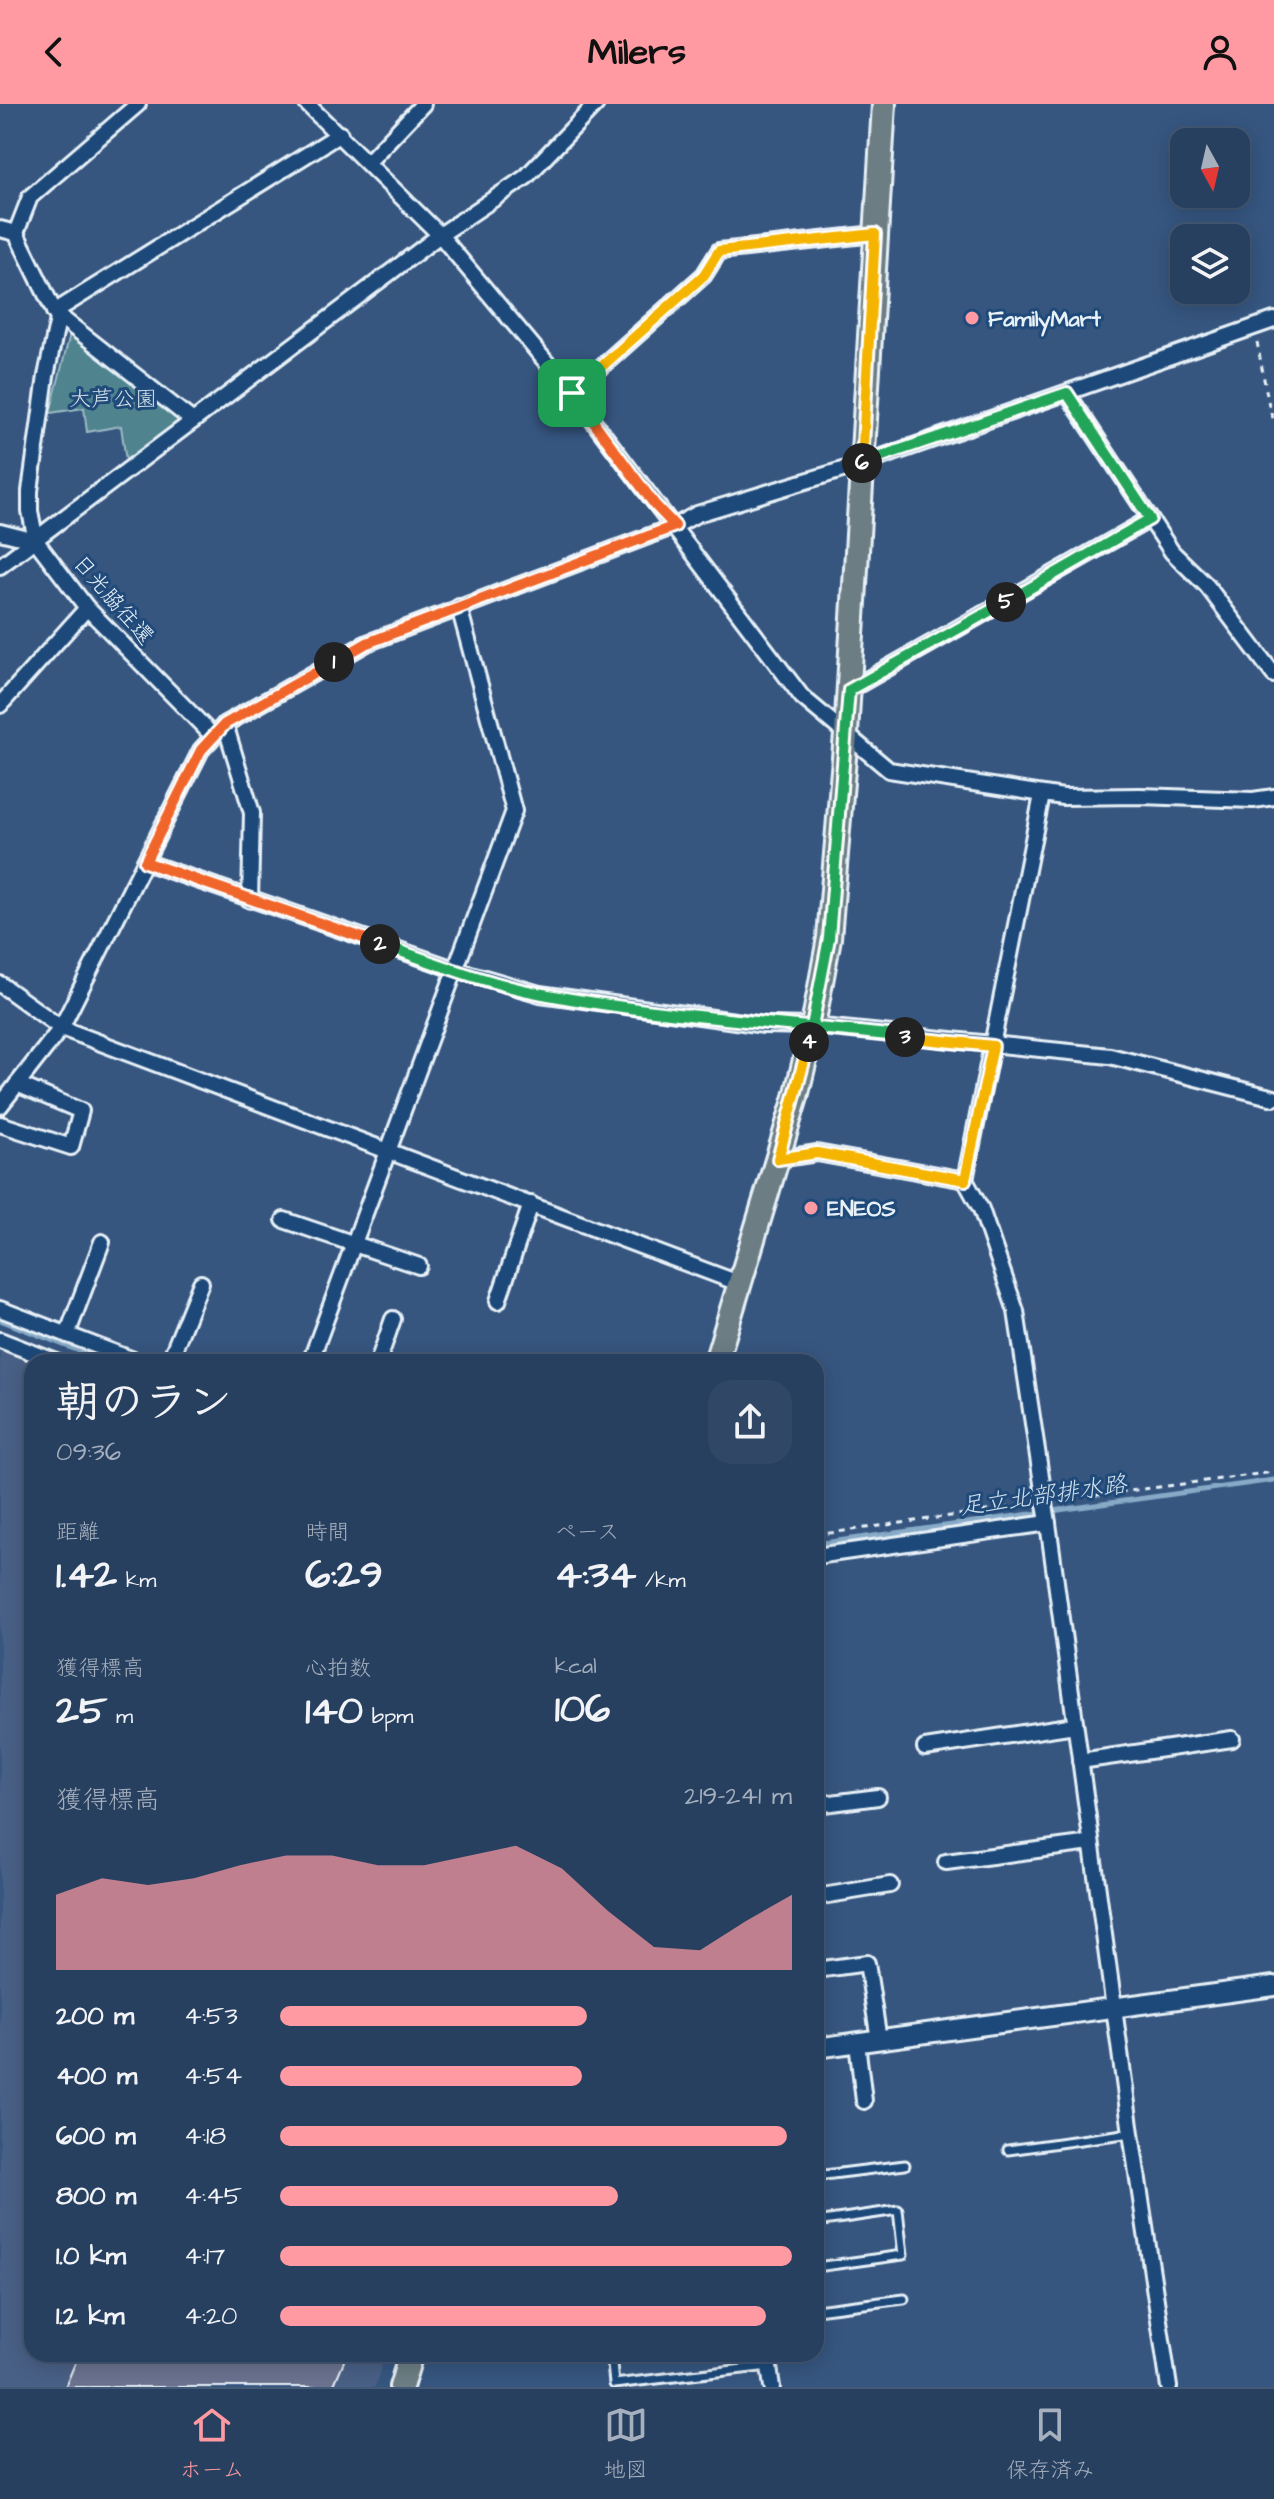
<!DOCTYPE html>
<html lang="ja">
<meta charset="utf-8">
<style>
:root{--surface:#284060;--page:#304766;--text:#f1f3f6;--muted:#a5afbd;--line:#445975;--accent:#ff9aa2}
body{margin:0;font-family:"Architects Daughter","Klee One",sans-serif;background:var(--page);color:var(--text);height:100vh;display:flex;flex-direction:column;font-size:30px;white-space:nowrap}
*{box-sizing:border-box;margin:0}
p{font-size:26px;color:var(--muted)}
.icon{flex:none;width:44px;height:44px;fill:none;stroke:currentColor;stroke-width:2;stroke-linecap:round;stroke-linejoin:round}
.map{position:relative;flex:1;overflow:hidden}
.side{position:absolute;left:24px;top:1250px;width:800px;height:1008px;display:flex;flex-direction:column;background:var(--surface);border-radius:24px;box-shadow:0 4px 20px #0003,0 0 0 2px var(--line)}
.side>*{flex:none}
.needle{width:52px;rotate:172deg}
.tools{position:absolute;left:1170px;top:24px;display:grid;gap:16px}
.tools a{display:grid;place-items:center;width:80px;height:80px;border-radius:16px;background:var(--surface);box-shadow:0 4px 20px #0003,0 0 0 2px var(--line);font-size:40px}
.pin{position:absolute;display:grid;place-items:center;width:68px;height:68px;color:#fff;margin:-34px;border-radius:16px;box-shadow:0 4px 12px #0006}
.km{position:absolute;width:40px;height:40px;margin:-20px;border-radius:50%;background:#222;color:#fff;font-size:22px;line-height:40px;text-align:center}
.round{display:grid;place-items:center;flex:none;width:84px;height:84px;border-radius:24px;background:var(--page)}
.head{display:flex;align-items:center;justify-content:space-between;height:136px;padding:0 32px}
h1{font-size:44px;font-weight:800;line-height:60px}
.figures{display:grid;grid-template-columns:repeat(3,1fr);gap:12px;height:136px;padding:8px 32px}
.figures div{display:grid;align-content:center}
.figures b{font-size:40px;font-weight:800}
.figures small{font-size:22px;font-weight:400}
.figures p{font-size:22px}
.chart{height:224px;padding:16px 32px}
.chart p{display:flex;justify-content:space-between}
.chart svg{width:100%;height:144px;margin-top:8px;fill:var(--accent);opacity:.7}
ul{padding:0 32px;list-style:none;font-size:26px}
li{display:grid;grid-template-columns:128px 96px 1fr;align-items:center;height:60px}
li i{height:20px;border-radius:10px;background:var(--accent)}
header{display:flex;justify-content:space-between;align-items:center;height:104px;padding:0 32px;background:var(--accent);color:#111;font-size:36px;font-weight:800}
.tab-bar{display:flex;justify-content:space-around;align-items:center;height:112px;border-top:2px solid var(--line);background:var(--surface);font-size:22px;color:var(--muted)}
.tab-bar a{display:grid;justify-items:center;gap:4px}
.tab-bar .selected{color:var(--accent)}
.map>svg:first-child{display:block}
.built{fill:#496186}
.green{fill:#50838e;stroke:#9cbac3;stroke-width:2}
.lines{fill:none;stroke-linecap:round;stroke-linejoin:round}
.stream{stroke:#87aac6;stroke-width:5}
.building{fill:#6b728f;stroke:#e8f1f8;stroke-width:2}
.service-casing{stroke:#e8f1f8;stroke-width:13}
.minor-casing{stroke:#e8f1f8;stroke-width:20}
.tertiary-casing{stroke:#e8f1f8;stroke-width:24}
.primary-casing{stroke:#e8f1f8;stroke-width:28}
.path{stroke:#e8f1f8;stroke-width:3;stroke-dasharray:6 6;stroke-linecap:butt}
.service{stroke:#1f4a7a;stroke-width:7}
.minor{stroke:#1f4a7a;stroke-width:14}
.tertiary{stroke:#1f4a7a;stroke-width:18}
.primary{stroke:#6c7e84;stroke-width:22}
.split-1-casing{stroke:#fff;stroke-width:16}
.split-2-casing{stroke:#fff;stroke-width:16}
.split-3-casing{stroke:#fff;stroke-width:16}
.split-4-casing{stroke:#fff;stroke-width:16}
.split-5-casing{stroke:#fff;stroke-width:16}
.split-6-casing{stroke:#fff;stroke-width:16}
.split-7-casing{stroke:#fff;stroke-width:16}
.split-1{stroke:#f0652b;stroke-width:10}
.split-2{stroke:#f0652b;stroke-width:10}
.split-3{stroke:#22a559;stroke-width:10}
.split-4{stroke:#f5b400;stroke-width:10}
.split-5{stroke:#22a559;stroke-width:10}
.split-6{stroke:#22a559;stroke-width:10}
.split-7{stroke:#f5b400;stroke-width:10}
.poi-dot{fill:#ff9aa2;stroke:#1f4a7a;stroke-width:3}
.labels{text-anchor:middle;stroke-width:6;stroke-linejoin:round;paint-order:stroke}
.poi-label{font-size:22px;font-weight:bold;fill:#e8f1f8;stroke:#1f4a7a;text-anchor:start}
.park-label{font-size:22px;fill:#d1e0e8;stroke:#1f4a7a}
.street-label{font-size:22px;fill:#e8f1f8;stroke:#1f4a7a}
.water-label{font-size:24px;font-style:italic;fill:#d0dfeb;stroke:#1f4a7a}
</style>
<header><svg class="icon" aria-label="back" viewBox="0 0 24 24"><path d="M15 5l-7 7 7 7"/></svg>Milers<svg class="icon" aria-label="person" viewBox="0 0 24 24"><circle cx="12" cy="8" r="4"/><path d="M4 21q1-7 8-7t8 7"/></svg></header>
<div class="map">
<svg width="1274" height="2283" viewBox="0 0 1274 2283">
<rect width="100%" height="100%" fill="#365680"/>
<filter id="ink" filterUnits="userSpaceOnUse"><feTurbulence type="fractalNoise" baseFrequency=".0125" numOctaves="2"/><feDisplacementMap in="SourceGraphic" scale="16" xChannelSelector="R" yChannelSelector="G"/><feConvolveMatrix kernelMatrix="1 2 1 2 8 2 1 2 1" color-interpolation-filters="sRGB"/></filter>
<g filter="url(#ink)">
<path class="built" d="M0,1245L35,1258H32V2250H385L375,2283H0Z"/>
<path class="green" d="M71,226L179,308L180,316L126,357L121,322L87,328L84,304L50,309Z"/>
<g class="lines">
<g class="stream">
<path d="M0,1216L107,1258"/>
<path d="M816,1440L1274,1376"/>
</g>
</g>
<path class="building" d="M79,2250H347L333,2283H65Z"/>
<g class="lines">
<g class="service-casing">
<g id="service">
<path d="M1008,2046L1131,2029"/>
<path d="M816,2072L905,2061"/>
<path d="M816,2118L898,2106L903,2151L816,2163"/>
<path d="M816,2206L904,2195"/>
<path d="M611,2250L614,2280L769,2262"/>
</g>
</g>
<g class="minor-casing">
<g id="minor">
<path d="M138,0L30,93L16,129L58,215L46,272L30,387V407L36,437L87,504L213,632"/>
<path d="M307,0L440,131L572,289L802,593L889,666L1063,693L1140,692L1253,696L1274,693"/>
<path d="M368,58L423,0"/>
<path d="M0,125L16,129"/>
<path d="M572,289L704,171L719,147L875,130"/>
<path d="M1067,289L1172,448L1207,482L1274,571"/>
<path d="M193,317L54,208L340,30"/>
<path d="M0,428L36,437"/>
<path d="M0,462L440,131L526,73L596,0"/>
<path d="M849,586L1150,415"/>
<path d="M0,601L87,504"/>
<path d="M225,620L252,709L250,796"/>
<path d="M1042,691L965,1076L981,1105L1016,1207L1048,1419L1131,2029L1169,2283"/>
<path d="M145,758L454,865L540,890L764,921L813,922L1110,952L1274,994"/>
<path d="M0,880L61,924L741,1180"/>
<path d="M0,1002L61,924L201,646L225,620L367,539L675,422L697,410L862,360L1274,216"/>
<path d="M0,1020L71,1043L81,1007L17,980"/>
<path d="M778,1055L817,1049L965,1076"/>
<path d="M284,1116L419,1162"/>
<path d="M498,1197L531,1100"/>
<path d="M0,1205L139,1258"/>
<path d="M67,1231L102,1138"/>
<path d="M0,1236L57,1258"/>
<path d="M169,1258L201,1179"/>
<path d="M310,1258L514,707L459,503"/>
<path d="M378,1258L393,1215"/>
<path d="M816,1452L1048,1419"/>
<path d="M925,1644L1075,1621"/>
<path d="M1080,1657L1232,1635"/>
<path d="M816,1701L878,1693"/>
<path d="M946,1758L1091,1739"/>
<path d="M816,1793L890,1781"/>
<path d="M816,1866L867,1859L879,1936"/>
<path d="M857,1939L864,1997"/>
<path d="M767,2250L772,2283"/>
</g>
</g>
<g class="tertiary-casing">
<path id="tertiary" d="M816,1944L1274,1882"/>
</g>
<g class="primary-casing">
<g id="primary">
<path d="M716,1258L796,993L813,922L829,834L846,630L884,0"/>
<path d="M401,2283L411,2250"/>
</g>
</g>
<g class="path">
<path d="M1257,238L1270,307L1274,316"/>
<path d="M1060,1396L1274,1368"/>
<path d="M816,1431L1028,1401"/>
</g>
<use href="#service" class="service"/>
<use href="#minor" class="minor"/>
<use href="#tertiary" class="tertiary"/>
<use href="#primary" class="primary"/>
</g>
</g>
<g class="lines" filter="url(#ink)">
<g class="split-1-casing">
<path id="split-1" d="M334,558L367,539L675,422L655,401L572,289"/>
</g>
<g class="split-2-casing">
<path id="split-2" d="M334,558L225,620L201,646L145,758L380,840"/>
</g>
<g class="split-3-casing">
<path id="split-3" d="M380,840C433,858 487,880 543,890C663,913 784,919 905,933"/>
</g>
<g class="split-4-casing">
<path id="split-4" d="M809,938L778,1055L817,1049L965,1076L993,942L905,933"/>
</g>
<g class="split-5-casing">
<path id="split-5" d="M809,938L829,834L849,586L1006,498"/>
</g>
<g class="split-6-casing">
<path id="split-6" d="M862,359L1067,289L1150,415L1006,498"/>
</g>
<g class="split-7-casing">
<path id="split-7" d="M572,289L704,171L719,147L875,130L862,359"/>
</g>
<use href="#split-1" class="split-1"/>
<use href="#split-2" class="split-2"/>
<use href="#split-3" class="split-3"/>
<use href="#split-4" class="split-4"/>
<use href="#split-5" class="split-5"/>
<use href="#split-6" class="split-6"/>
<use href="#split-7" class="split-7"/>
</g>
<g class="poi-dot">
<circle cx="972" cy="214" r="8"/>
<circle cx="811" cy="1104" r="8"/>
</g>
<g class="labels">
<g class="poi-label">
<text x="988" y="222">FamilyMart</text>
<text x="827" y="1112">ENEOS</text>
</g>
<g class="park-label">
<text x="113" y="302">大芦公園</text>
</g>
<g class="street-label">
<text transform="translate(114 495) rotate(49)" y="8">日光脇往還</text>
</g>
<g class="water-label">
<text transform="translate(1043 1391) rotate(-8)" y="8">足立北部排水路</text>
</g>
</g>
</svg>
<div class="tools">
<a><svg class="needle" viewBox="-14 -14 28 28"><path d="M0-13l5 13h-10z" fill="#e53935"/><path d="M0 13l5-13h-10z" fill="#a5afbd"/></svg></a>
<a><svg class="icon" aria-label="layers" viewBox="0 0 24 24"><path d="M12 4l9 5-9 5-9-5zM3 14l9 5 9-5"/></svg></a>
</div>
<div class="pin" style="left:572px;top:289px;background:#1e9e55"><svg class="icon" aria-label="arrive" viewBox="0 0 24 24"><path d="M6 21V4h12l-3 4 3 4H6"/></svg></div>
<b class="km" style="left:334px;top:558px">1</b>
<b class="km" style="left:380px;top:840px">2</b>
<b class="km" style="left:905px;top:933px">3</b>
<b class="km" style="left:809px;top:938px">4</b>
<b class="km" style="left:1006px;top:498px">5</b>
<b class="km" style="left:862px;top:359px">6</b>
<section class="side">
<div class="head"><div><h1>朝のラン</h1><p>09:36</p></div><a class="round"><svg class="icon" aria-label="share" viewBox="0 0 24 24"><path d="M12 15V3M7 8l5-5 5 5M5 13v7h14v-7"/></svg></a></div>
<div class="figures">
<div><p>距離</p><b>1.42<small> km</small></b></div>
<div><p>時間</p><b>6:29</b></div>
<div><p>ペース</p><b>4:34<small> /km</small></b></div>
</div>
<div class="figures">
<div><p>獲得標高</p><b>25<small> m</small></b></div>
<div><p>心拍数</p><b>140<small> bpm</small></b></div>
<div><p>kcal</p><b>106</b></div>
</div>
<div class="chart"><p><span>獲得標高</span>219–241 m</p>
<svg viewBox="0 0 160 44" preserveAspectRatio="none"><path d="M0 44V21L10 16L20 18L30 16L40 12L50 9L60 9L70 12L80 12L90 9L100 6L110 13L120 26L130 37L140 38L150 29L160 21V44z"/></svg>
</div>
<ul>
<li><b>200 m</b>4:53<i style="width:60%"></i></li>
<li><b>400 m</b>4:54<i style="width:59%"></i></li>
<li><b>600 m</b>4:18<i style="width:99%"></i></li>
<li><b>800 m</b>4:45<i style="width:66%"></i></li>
<li><b>1.0 km</b>4:17<i style="width:100%"></i></li>
<li><b>1.2 km</b>4:20<i style="width:95%"></i></li>
</ul>
</section>
</div>
<nav class="tab-bar">
<a class="selected"><svg class="icon" aria-label="home" viewBox="0 0 24 24"><path d="M3 11l9-7 9 7M6 9v11h12V9"/></svg>ホーム</a>
<a><svg class="icon" aria-label="map" viewBox="0 0 24 24"><path d="M3 6l6-2 6 2 6-2v14l-6 2-6-2-6 2zM9 4v14M15 6v14"/></svg>地図</a>
<a><svg class="icon" aria-label="saved" viewBox="0 0 24 24"><path d="M7 4h10v16l-5-4-5 4z"/></svg>保存済み</a>
</nav>
